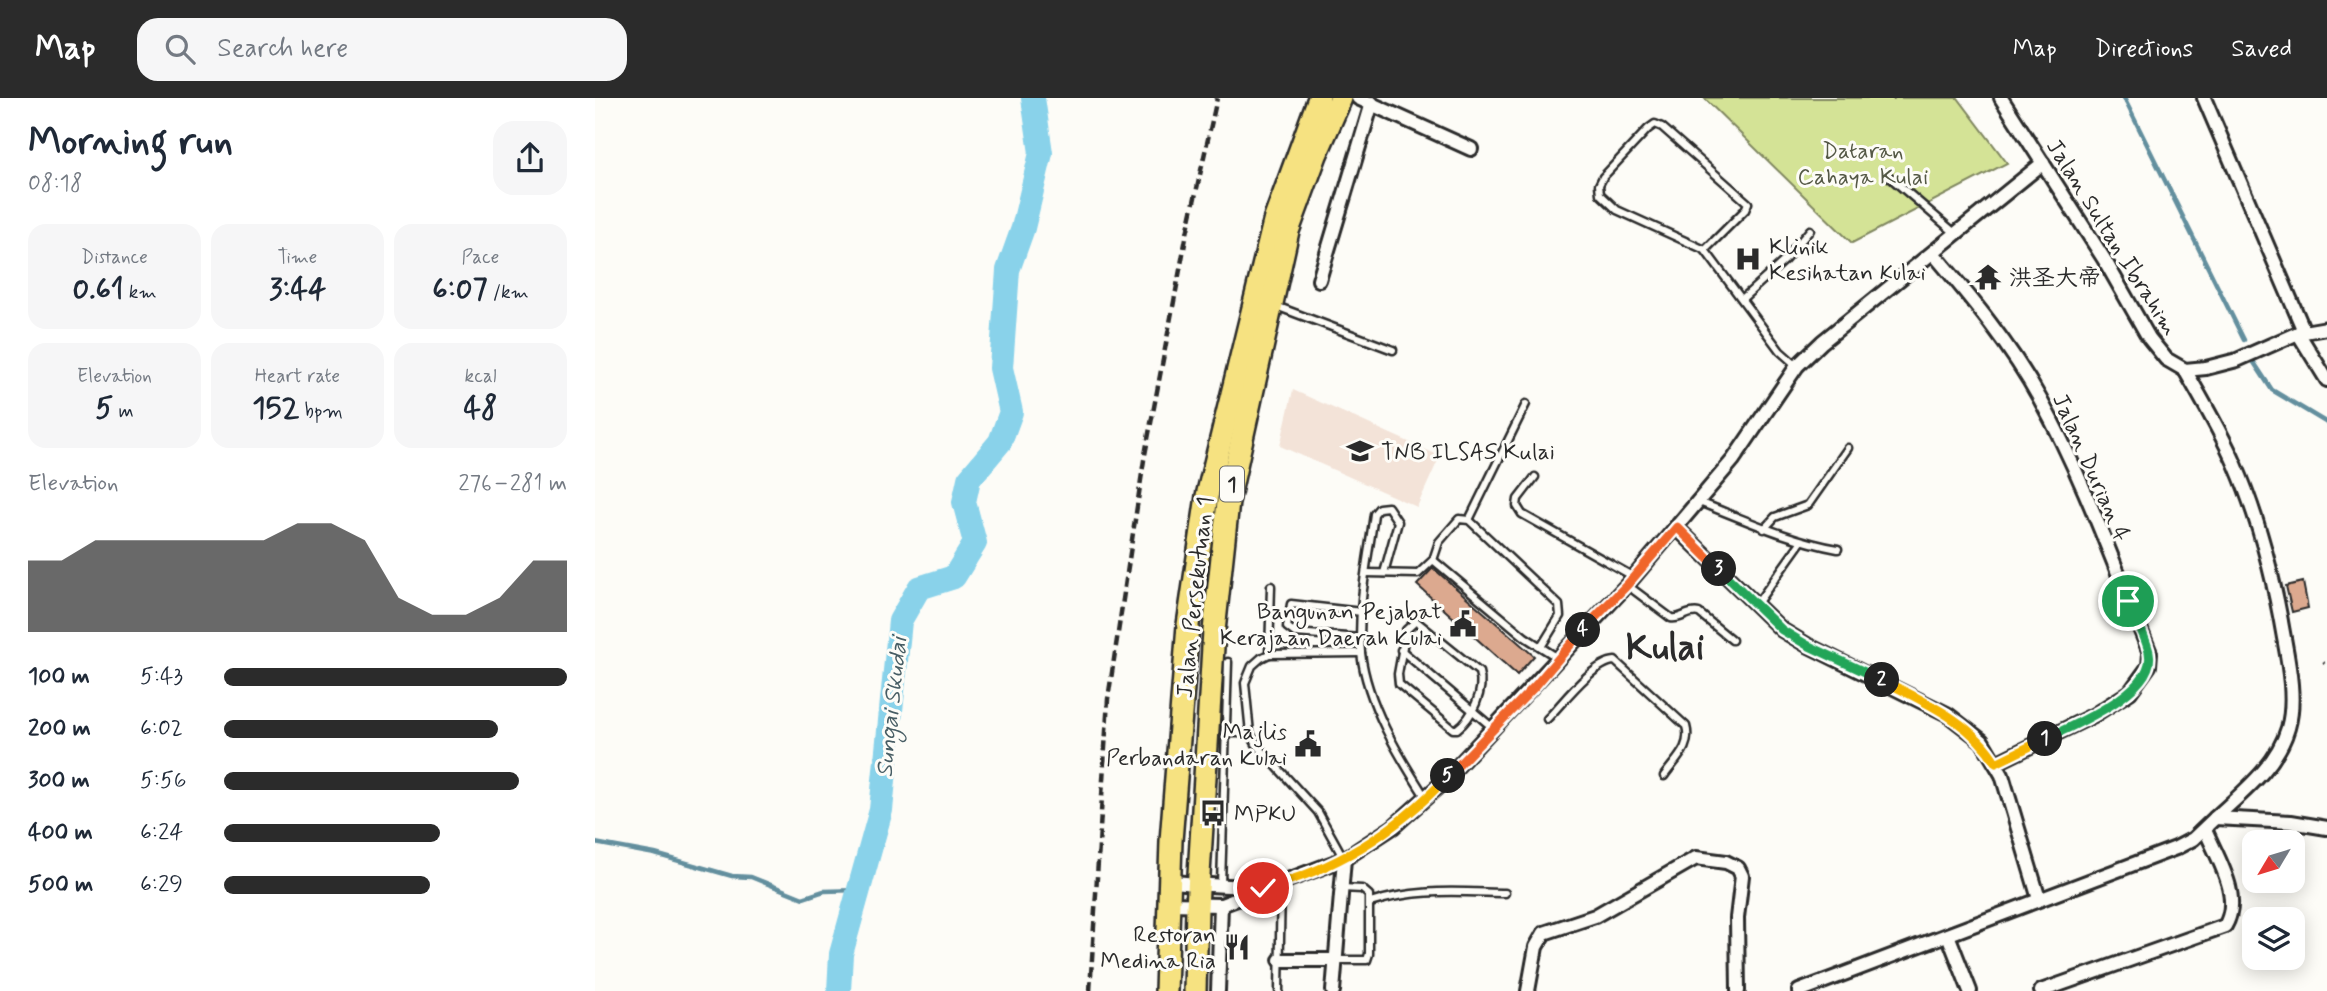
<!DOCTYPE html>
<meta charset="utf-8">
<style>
:root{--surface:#fff;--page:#f6f6f7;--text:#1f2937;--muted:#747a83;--accent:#2b2b2b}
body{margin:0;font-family:Mynerve,"LXGW WenKai TC",sans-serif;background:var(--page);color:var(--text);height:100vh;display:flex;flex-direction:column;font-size:26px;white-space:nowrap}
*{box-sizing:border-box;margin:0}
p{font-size:23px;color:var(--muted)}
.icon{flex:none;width:38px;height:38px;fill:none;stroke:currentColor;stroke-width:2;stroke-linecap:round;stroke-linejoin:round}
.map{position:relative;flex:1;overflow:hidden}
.sheet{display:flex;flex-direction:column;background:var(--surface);width:595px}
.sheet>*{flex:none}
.needle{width:46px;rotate:232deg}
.controls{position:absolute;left:1647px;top:732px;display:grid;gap:14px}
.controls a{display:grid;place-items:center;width:63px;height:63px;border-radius:14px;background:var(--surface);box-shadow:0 4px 18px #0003;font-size:35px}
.pin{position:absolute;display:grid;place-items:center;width:60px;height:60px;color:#fff;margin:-30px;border:4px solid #fff;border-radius:50%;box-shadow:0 2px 7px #0007}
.km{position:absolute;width:35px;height:35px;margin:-18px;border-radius:50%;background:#222;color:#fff;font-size:19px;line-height:35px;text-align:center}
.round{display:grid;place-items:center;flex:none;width:74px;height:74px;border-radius:21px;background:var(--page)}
.overview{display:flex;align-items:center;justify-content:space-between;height:119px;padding:0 28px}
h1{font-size:38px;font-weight:700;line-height:52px}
.figures{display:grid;grid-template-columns:repeat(3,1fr);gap:10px;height:119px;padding:7px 28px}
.figures div{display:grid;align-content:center;border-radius:18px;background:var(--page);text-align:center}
.figures b{font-size:30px;font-weight:700}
.figures small{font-size:19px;font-weight:400}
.figures p{font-size:19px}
.chart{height:196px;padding:14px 28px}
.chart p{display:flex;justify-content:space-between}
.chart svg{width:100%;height:126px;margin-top:7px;fill:var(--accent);opacity:.7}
ul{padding:0 28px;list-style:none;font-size:23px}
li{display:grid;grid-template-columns:112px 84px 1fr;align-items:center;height:52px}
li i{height:18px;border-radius:9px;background:var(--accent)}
header{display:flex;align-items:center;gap:42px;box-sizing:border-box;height:98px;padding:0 35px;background:var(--accent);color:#fff}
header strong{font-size:33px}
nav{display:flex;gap:38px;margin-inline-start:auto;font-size:24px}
.search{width:490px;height:63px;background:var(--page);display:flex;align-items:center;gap:18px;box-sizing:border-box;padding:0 24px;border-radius:21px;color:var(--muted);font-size:26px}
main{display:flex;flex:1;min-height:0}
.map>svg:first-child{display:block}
.built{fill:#f3e3d8}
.green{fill:#d4e396;stroke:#808760;stroke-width:2}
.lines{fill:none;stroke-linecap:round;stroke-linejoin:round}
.stream{stroke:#638f9e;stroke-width:4.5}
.river{stroke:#89d2ea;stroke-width:24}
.building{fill:#dca98f;stroke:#2b2b2b;stroke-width:2}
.service-casing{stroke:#2b2b2b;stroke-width:11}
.minor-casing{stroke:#2b2b2b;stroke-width:18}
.trunk-casing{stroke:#2b2b2b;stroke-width:26}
.path{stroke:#2b2b2b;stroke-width:2.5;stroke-dasharray:2 5;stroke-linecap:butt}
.service{stroke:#fdfcf7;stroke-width:6}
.minor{stroke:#fdfcf7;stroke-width:12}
.trunk{stroke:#f6e281;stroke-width:21}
.rail{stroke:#2b2b2b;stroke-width:4.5;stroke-dasharray:10 5;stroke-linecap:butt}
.split-1-casing{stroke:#fff;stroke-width:14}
.split-2-casing{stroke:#fff;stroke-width:14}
.split-3-casing{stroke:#fff;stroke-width:14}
.split-4-casing{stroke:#fff;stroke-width:14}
.split-5-casing{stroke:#fff;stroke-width:14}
.split-6-casing{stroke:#fff;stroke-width:14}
.split-1{stroke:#22a559;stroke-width:9}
.split-2{stroke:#f5b400;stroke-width:9}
.split-3{stroke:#22a559;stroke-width:9}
.split-4{stroke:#f0652b;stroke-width:9}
.split-5{stroke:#f0652b;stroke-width:9}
.split-6{stroke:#f5b400;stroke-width:9}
.labels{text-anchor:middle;stroke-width:6;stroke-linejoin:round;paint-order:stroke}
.shield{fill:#fdfcf7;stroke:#6a6a68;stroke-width:2}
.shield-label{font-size:21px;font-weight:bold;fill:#2b2b2b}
.park-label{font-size:23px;fill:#555946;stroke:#fdfcf7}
.street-label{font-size:23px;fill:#2b2b2b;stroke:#fdfcf7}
.poi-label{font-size:23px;fill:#2b2b2b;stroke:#fdfcf7;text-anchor:start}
.water-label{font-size:24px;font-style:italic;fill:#475d64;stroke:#fdfcf7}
.town-label{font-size:37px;font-weight:bold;fill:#2b2b2b;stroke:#fdfcf7}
</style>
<header>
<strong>Map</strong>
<div class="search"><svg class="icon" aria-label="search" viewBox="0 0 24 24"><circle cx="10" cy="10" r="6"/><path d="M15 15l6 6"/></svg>Search here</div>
<nav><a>Map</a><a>Directions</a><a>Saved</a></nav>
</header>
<main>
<section class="sheet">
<div class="overview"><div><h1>Morning run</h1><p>08:18</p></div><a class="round"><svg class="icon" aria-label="share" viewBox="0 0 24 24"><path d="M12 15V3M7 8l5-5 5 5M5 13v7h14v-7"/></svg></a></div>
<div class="figures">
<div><p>Distance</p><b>0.61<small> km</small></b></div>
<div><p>Time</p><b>3:44</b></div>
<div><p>Pace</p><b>6:07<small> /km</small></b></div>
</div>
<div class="figures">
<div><p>Elevation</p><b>5<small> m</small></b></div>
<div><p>Heart rate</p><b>152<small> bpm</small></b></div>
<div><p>kcal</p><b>48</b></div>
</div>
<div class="chart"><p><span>Elevation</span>276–281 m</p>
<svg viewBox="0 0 160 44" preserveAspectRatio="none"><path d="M0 44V19L10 19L20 12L30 12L40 12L50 12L60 12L70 12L80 6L90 6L100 12L110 32L120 38L130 38L140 32L150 19L160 19V44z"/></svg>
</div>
<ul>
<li><b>100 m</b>5:43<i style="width:100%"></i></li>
<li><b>200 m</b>6:02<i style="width:80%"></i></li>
<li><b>300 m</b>5:56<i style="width:86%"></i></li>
<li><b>400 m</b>6:24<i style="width:63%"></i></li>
<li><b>500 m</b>6:29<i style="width:60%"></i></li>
</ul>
</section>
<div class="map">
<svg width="1732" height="893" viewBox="0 0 1732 893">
<rect width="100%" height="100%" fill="#fdfcf7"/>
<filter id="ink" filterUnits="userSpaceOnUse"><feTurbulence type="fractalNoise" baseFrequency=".0143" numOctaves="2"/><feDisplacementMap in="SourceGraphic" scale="14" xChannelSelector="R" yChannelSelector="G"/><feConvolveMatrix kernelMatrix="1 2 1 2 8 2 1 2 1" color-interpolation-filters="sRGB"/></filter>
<g filter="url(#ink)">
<path class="built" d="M698,292L845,358L822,409L685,348Z"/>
<path class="green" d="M1109,0H1363L1412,65L1257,145Z"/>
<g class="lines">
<g class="stream">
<path d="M1529,0L1649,242"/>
<path d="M1658,263L1677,292L1732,325"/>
<path d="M0,745L60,756L137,778L156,779L208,800L229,793L264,792"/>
</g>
<path class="river" d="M244,893L246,856L286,712L305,523L324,490L359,479L380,445L369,404L374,381L405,344L416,314L406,270L413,172L428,130L446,55L438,0"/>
</g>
<g class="building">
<path d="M838,470L939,558L922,577L822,487Z"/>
<path d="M1708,484L1713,510L1697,514L1691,488Z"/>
</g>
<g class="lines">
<g class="service-casing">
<g id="service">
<path d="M1290,75L1361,136"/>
<path d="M1110,152L1022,112L1005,96L1004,87L1008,79L1053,31L1060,26L1067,29L1153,105L1150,112L1110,152L1185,253L1202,268"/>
<path d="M1147,201L1189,163L1215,132"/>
<path d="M681,208L798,252"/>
<path d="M940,379L923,401L922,408L927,416L1039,479"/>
<path d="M1104,404C1151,422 1193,442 1243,451"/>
<path d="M874,422L931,306"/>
<path d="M1169,431L1180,419L1213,407L1253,350"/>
<path d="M838,462L844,444L864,421L874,422L964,507L965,518L946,549"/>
<path d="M771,475L823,476L838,462L930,539L963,560"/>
<path d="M789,475L803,424L793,409L784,410L779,416C773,461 762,510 766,555C772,606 804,658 831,700"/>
<path d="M1032,487L1076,520C1086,522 1093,512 1104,515L1137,542"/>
<path d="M1161,507L1206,444"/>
<path d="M821,523L884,574C890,593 877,620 862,631H858L804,586L803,576L811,532Z"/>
<path d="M765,540L700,535L692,529L696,506L767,514"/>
<path d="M806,552L898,630"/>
<path d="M674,556L676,488"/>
<path d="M952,621C967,606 998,564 1020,563L1091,628C1097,649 1081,661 1069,678"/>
<path d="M631,635H655"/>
<path d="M749,761L723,714L661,646L655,635L650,585L657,568L666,560L674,556L766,555"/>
<path d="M626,786L633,564"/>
<path d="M775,805C820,790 863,794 910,795"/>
<path d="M740,862H772L774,856V797L767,791L747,790"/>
<path d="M684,893L686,786"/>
</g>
</g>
<g class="minor-casing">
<g id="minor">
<path d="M763,0L876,51"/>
<path d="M1406,0L1509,161L1554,240L1571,261L1590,272L1611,270L1642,262L1703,235L1732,230"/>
<path d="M1609,0L1709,233"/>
<path d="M1338,155C1377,201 1416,248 1445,301C1489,381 1520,470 1555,555L1554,568L1535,594L1499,617L1401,665"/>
<path d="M724,182L777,5"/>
<path d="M1703,235L1732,282"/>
<path d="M1590,272C1607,302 1626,334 1640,366C1664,421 1679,481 1689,540C1694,567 1701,603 1693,630C1682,668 1648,694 1620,720L1696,724L1732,730"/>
<path d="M1081,429L1187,532L1212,547L1352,616L1387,643L1407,677L1444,801"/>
<path d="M574,783C604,788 634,787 664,790"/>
<path d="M573,806L626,807L749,761L798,729L846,686L1032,487L1138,362L1202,268L1227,244L1448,65"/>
<path d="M1353,837L1375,893"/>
<path d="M685,862H738"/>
<path d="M623,893L626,807"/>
<path d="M738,893L749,761"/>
<path d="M933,893L941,849L949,835L1000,818L1101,760L1131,764L1143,770L1147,778L1142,820L1143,893"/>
<path d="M1204,893L1581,750L1598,741L1620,720"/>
<path d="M1446,893L1630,828C1648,798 1622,760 1610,731"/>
</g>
</g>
<g class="trunk-casing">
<g id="trunk">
<path d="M571,893L576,743L593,527L612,398L680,120L724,0"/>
<path d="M600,893L602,809L619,533L633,404L693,133L721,57L746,0"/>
</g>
</g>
<g class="path">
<path d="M1298,1L1299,0"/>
<path d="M1728,565L1732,563"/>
</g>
<use href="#service" class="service"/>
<use href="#minor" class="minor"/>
<use href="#trunk" class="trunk"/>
<path class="rail" d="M495,893L513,601L549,362L591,140L622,0"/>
</g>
</g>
<g class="lines" filter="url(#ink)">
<g class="split-1-casing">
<path id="split-1" d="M1450,641C1478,627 1563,593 1554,554C1550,537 1540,519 1533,503"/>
</g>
<g class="split-2-casing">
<path id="split-2" d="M1287,582C1329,604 1376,623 1401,665L1450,641"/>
</g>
<g class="split-3-casing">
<path id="split-3" d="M1124,471L1187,532L1212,547L1287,582"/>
</g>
<g class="split-4-casing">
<path id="split-4" d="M988,532L1032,487L1082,429L1124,471"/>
</g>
<g class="split-5-casing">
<path id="split-5" d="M853,678L941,587L988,532"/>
</g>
<g class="split-6-casing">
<path id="split-6" d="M668,790C741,772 802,733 853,678"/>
</g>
<use href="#split-1" class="split-1"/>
<use href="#split-2" class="split-2"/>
<use href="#split-3" class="split-3"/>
<use href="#split-4" class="split-4"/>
<use href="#split-5" class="split-5"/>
<use href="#split-6" class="split-6"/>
</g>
<defs>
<g id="hospital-bare" transform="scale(2.1)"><path d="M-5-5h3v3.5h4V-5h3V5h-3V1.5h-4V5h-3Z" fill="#2b2b2b" stroke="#fdfcf7" stroke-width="2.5" paint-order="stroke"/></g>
<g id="temple-bare" transform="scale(2.1)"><path d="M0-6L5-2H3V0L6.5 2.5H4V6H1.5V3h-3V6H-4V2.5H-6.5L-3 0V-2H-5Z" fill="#2b2b2b" stroke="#fdfcf7" stroke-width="2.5" paint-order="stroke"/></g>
<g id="university-bare" transform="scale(2.1)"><path d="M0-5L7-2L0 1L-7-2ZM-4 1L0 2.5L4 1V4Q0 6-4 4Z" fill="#2b2b2b" stroke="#fdfcf7" stroke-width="2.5" paint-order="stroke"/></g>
<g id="civic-bare" transform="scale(2.1)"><path d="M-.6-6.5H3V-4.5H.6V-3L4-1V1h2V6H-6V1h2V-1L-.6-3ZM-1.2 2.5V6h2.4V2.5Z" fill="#2b2b2b" stroke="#fdfcf7" stroke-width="2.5" paint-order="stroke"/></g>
<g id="bus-bare" transform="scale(2.1)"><path d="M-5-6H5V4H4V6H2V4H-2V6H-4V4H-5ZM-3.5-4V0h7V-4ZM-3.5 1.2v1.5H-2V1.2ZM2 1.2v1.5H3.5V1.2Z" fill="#2b2b2b" stroke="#fdfcf7" stroke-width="2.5" paint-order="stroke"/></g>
<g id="restaurant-bare" transform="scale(2.1)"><path d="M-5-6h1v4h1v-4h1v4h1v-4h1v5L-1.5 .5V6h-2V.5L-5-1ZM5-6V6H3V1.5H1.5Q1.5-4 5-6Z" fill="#2b2b2b" stroke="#fdfcf7" stroke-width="2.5" paint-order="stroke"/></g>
</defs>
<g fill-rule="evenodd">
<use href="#hospital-bare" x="1153" y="161"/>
<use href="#temple-bare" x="1393" y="179"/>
<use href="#university-bare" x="765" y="353"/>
<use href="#civic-bare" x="868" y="526"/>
<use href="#civic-bare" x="713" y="646"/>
<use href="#bus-bare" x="618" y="715"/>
<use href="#restaurant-bare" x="642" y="849"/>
</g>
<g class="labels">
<rect class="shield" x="625" y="368.5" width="24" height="35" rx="5"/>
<g class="shield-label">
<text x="637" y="393">1</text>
</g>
<g class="park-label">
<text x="1268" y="60">Dataran<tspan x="1268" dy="26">Cahaya Kulai</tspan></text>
</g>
<g class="street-label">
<text transform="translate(1518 139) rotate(58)" y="8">Jalan Sultan Ibrahim</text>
<text transform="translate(1497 369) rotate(66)" y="8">Jalan Durian 4</text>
<text transform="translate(599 499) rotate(-84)" y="8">Jalan Persekutuan 1</text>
</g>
<g class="poi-label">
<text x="1174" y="156">Klinik<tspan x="1174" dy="26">Kesihatan Kulai</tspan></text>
<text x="1414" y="187">洪圣大帝</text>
<text x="786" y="361">TNB ILSAS Kulai</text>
<text x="847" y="521" text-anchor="end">Bangunan Pejabat<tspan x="847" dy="26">Kerajaan Daerah Kulai</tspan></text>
<text x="692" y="641" text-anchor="end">Majlis<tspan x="692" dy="26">Perbandaran Kulai</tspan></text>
<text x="639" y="723">MPKU</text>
<text x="621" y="844" text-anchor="end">Restoran<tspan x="621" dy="26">Medina Ria</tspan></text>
</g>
<g class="water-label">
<text transform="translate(296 609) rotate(-84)" y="8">Sungai Skudai</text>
</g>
<g class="town-label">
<text x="1070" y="561">Kulai</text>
</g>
</g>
</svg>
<div class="controls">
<a><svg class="needle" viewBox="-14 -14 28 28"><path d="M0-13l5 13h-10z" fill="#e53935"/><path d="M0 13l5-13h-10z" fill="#747a83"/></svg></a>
<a><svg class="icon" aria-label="layers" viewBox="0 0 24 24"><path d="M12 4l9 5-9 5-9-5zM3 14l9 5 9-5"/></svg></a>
</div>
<div class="pin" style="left:1533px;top:503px;background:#1e9e55"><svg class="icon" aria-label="arrive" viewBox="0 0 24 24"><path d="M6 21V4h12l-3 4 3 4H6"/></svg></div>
<div class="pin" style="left:668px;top:790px;background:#d93025"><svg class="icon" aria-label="check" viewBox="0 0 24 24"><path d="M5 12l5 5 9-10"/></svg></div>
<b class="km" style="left:1450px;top:641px">1</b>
<b class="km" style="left:1287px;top:582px">2</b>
<b class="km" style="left:1124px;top:471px">3</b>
<b class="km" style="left:988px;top:532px">4</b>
<b class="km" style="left:853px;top:678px">5</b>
</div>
</main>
